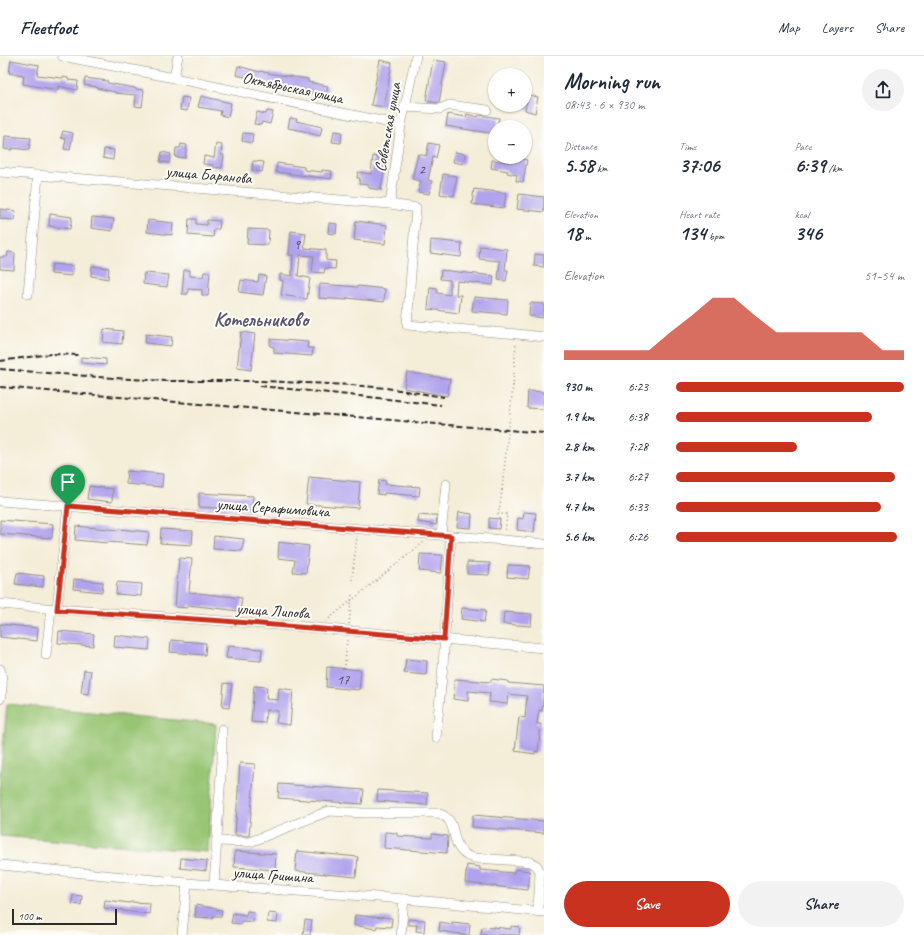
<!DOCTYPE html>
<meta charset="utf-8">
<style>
:root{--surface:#fff;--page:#f2f2f3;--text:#1f2937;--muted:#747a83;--line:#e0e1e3;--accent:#c8321e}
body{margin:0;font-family:Caveat,sans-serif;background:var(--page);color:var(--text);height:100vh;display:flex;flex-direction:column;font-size:15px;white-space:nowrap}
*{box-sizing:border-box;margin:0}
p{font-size:13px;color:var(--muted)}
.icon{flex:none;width:22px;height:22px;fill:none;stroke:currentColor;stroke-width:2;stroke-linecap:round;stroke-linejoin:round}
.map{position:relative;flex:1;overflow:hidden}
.details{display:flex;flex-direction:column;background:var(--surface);width:380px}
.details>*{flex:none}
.fabs{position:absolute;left:488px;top:12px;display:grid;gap:8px}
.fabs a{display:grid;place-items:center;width:44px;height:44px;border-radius:50%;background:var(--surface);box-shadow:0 1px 3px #0004;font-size:20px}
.scale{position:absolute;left:12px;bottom:10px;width:105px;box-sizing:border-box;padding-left:4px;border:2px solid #2b2b2b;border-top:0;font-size:11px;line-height:14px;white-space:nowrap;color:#2b2b2b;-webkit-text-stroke:3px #fdfcf7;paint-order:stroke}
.pin{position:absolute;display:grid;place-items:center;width:34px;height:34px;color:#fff;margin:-41px -17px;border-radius:50% 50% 50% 0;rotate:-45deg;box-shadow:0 0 4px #0007}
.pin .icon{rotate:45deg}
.round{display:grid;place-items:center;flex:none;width:42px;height:42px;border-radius:21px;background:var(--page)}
.head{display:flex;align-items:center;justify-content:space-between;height:68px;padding:0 20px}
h1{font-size:22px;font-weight:600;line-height:30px}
.figures{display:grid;grid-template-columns:repeat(3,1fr);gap:6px;height:68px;padding:4px 20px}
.figures div{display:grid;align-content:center}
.figures b{font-size:20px;font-weight:600}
.figures small{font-size:11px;font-weight:400}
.figures p{font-size:11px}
.chart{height:112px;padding:8px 20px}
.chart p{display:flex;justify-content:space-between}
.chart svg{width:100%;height:72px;margin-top:4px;fill:var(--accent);opacity:.7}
.cta{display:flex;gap:8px;margin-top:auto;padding:8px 20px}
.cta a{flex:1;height:46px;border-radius:24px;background:var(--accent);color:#fff;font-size:16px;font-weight:600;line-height:46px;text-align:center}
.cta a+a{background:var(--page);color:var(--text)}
ul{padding:0 20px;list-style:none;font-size:13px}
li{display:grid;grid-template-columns:64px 48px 1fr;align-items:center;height:30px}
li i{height:10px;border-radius:5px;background:var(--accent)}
header{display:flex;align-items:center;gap:24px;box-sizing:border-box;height:56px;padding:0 20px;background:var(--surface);border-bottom:1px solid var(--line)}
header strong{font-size:19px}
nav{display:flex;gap:22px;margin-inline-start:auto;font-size:14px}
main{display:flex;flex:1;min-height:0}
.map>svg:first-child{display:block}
.green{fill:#98c573;stroke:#62784f}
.building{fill:#b0a3ed}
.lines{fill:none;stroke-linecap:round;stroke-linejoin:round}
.minor-casing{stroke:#908c82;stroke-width:10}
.path{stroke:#908c82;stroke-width:1.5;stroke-dasharray:1 3;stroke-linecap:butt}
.minor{stroke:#fff;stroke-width:9}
.rail{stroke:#2b2b2b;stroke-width:2;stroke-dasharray:6 3;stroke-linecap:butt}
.path-bridge{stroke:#908c82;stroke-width:1.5;stroke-dasharray:1 3;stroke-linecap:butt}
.route-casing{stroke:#fff;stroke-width:8}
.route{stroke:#c8321e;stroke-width:5}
.labels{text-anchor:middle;stroke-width:4;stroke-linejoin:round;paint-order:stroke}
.number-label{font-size:14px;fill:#4c495c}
.street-label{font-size:16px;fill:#2b2b2b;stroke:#fdfcf7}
.district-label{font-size:20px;font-weight:bold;fill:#5a556f;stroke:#fdfcf7}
</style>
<header>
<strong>Fleetfoot</strong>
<nav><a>Map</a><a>Layers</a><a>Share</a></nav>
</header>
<main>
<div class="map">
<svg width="544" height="879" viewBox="0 0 544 879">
<rect width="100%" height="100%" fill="#fdfcf7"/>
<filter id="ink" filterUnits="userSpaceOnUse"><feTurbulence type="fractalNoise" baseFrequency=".025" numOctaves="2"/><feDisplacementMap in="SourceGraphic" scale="8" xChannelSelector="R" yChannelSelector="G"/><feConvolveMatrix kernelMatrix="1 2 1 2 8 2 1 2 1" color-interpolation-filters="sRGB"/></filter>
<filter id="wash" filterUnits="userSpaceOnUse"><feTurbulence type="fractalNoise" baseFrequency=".012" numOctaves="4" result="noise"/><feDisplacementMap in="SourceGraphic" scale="16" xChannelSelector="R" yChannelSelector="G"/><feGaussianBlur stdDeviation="0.9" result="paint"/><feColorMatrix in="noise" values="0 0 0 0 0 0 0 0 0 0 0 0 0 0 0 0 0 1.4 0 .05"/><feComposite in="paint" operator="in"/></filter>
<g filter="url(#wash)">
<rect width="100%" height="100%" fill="#f4edd8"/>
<path class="green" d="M7,648L216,668L208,796L0,780V722Z"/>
<g id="blocks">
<g class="building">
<path d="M11,4L39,9L37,19L62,22L63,21L68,22V24L78,25L77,34L58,30V34L23,28L24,19L9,17Z"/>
<path d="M380,4L392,7L384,51L371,49Z"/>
<path d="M433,4L446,6L439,47L426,45Z"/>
<path d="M238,10L260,16V15L273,18L308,23V26L328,30L326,40L314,37L296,35V33L248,23L249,22L236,19Z"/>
<path d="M85,22L108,25L107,27L135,32V33L144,34L142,51L135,50L136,39L115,37V36L97,32V31L84,29Z"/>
<path d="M528,39L538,41L535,57L525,54Z"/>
<path d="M201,40L231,47L228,61L220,59L221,55L198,51Z"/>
<path d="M182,41L189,42L187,55L180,54Z"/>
<path d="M267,55L273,56L270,68L262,66L261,69L254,68L257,56L266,58Z"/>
<path d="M448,58L466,61L467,58L478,61L479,59L499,62L497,71H495V78L446,70Z"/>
<path d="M290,62L297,63L296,65L322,71L320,80L309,77V76L288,72Z"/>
<path d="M63,75L73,77L70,94L64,93L66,83L61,82Z"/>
<path d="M334,75L342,76L341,87L332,86Z"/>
<path d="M243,77L253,78L252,87L242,85Z"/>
<path d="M5,80L31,82L29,94L12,92V94L4,93Z"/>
<path d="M429,87L439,89L436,102L433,101L428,124L432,125L429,138L418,136L421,125L412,123L418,98L426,100Z"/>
<path d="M181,88L187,89L185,102L175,101L176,92H180Z"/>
<path d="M216,88L222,89L221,99H224L222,112L213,111V109L203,108L204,100L214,102Z"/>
<path d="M104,93L114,94L113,104L103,102Z"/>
<path d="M162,96L171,98L169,107L160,106Z"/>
<path d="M455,96L465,98L463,108L453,106Z"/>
<path d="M373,100L386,103L381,134L369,132V129L359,128L360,122H357L358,116L371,118Z"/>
<path d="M510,101L527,104L523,126L516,125L517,119L507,117L508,115L491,112L492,104L509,106Z"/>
<path d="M253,105L264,106L262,116L252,114Z"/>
<path d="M277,107L304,111V114L322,116V114L332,115L331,123L276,116Z"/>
<path d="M443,118L457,120L454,140L440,138Z"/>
<path d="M474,133L506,137L504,152L472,148Z"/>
<path d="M519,138L544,141V156L517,153Z"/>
<path d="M0,153L16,155L15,164L0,163Z"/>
<path d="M50,158L72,161L70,173L49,170Z"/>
<path d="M92,161L114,163L112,175L91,172Z"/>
<path d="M189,163H196V168L207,169V164L220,165L219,173H214L213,181L188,179Z"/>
<path d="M148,164L173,167L172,179L147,176Z"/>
<path d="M356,165L387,169L385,188L354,184Z"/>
<path d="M329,167L337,168L336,178L328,177Z"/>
<path d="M248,173L269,174L268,189L247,188Z"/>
<path d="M291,175L306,177L304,192L326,194V204L336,205L335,213L325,212L324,217L312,216L314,200L300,199L298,220L310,222L307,243L281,239L283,225L280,224V218L292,220L293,199H289Z"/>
<path d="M431,184L462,187L461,201L430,197Z"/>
<path d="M480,190L507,193L505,214H508L506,225L498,224L500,205L479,203Z"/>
<path d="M8,196L15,197L14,214L0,213V201H7Z"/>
<path d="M535,198L544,199V211L534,210Z"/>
<path d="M52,208L73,210L72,220L51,218Z"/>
<path d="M92,210L109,212L108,223L91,220Z"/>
<path d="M184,214H190V220L203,221L204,216H210L208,240L202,239V234L188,233V238H182Z"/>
<path d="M441,214L494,220L493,229L457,225L456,239H461L459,257L428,253L430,231L437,232V237L450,239V224L440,223Z"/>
<path d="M144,217L169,219L167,231L143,228Z"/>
<path d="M259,219L266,220L263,239L239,236L241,224L258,226Z"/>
<path d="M320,228L358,231V230L385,233L384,246L347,242V244L319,242Z"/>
<path d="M474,241L508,244L507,258L472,255Z"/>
<path d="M530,247L544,248V262L529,260Z"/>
<path d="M104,273L123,275L122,288L103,286Z"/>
<path d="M241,276L255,278L251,314L237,312Z"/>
<path d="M146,278L172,281L171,290L145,287Z"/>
<path d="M270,283L308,286L307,292H313L312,300L274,297V291L270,290Z"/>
<path d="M81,301L106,303V309L81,307Z"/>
<path d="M407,316L450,323L447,340L404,332Z"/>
<path d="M528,335L544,336V353L527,352Z"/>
<path d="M127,415L163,418L162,431L126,428Z"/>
<path d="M309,421L360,426L358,452L306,448Z"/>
<path d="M379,424L386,425L385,428L420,431L419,440L384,437V439L377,438Z"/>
<path d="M89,430L113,433L112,446L87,443Z"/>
<path d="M199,437L253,440L252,454L199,451Z"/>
<path d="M459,456L472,458L471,472L457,471Z"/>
<path d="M524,456L536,457L534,476L517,474L518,462L523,463Z"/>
<path d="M419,459L431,460V459H437L436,469L418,466Z"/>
<path d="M489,462L500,463L499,473L489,472Z"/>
<path d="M0,464L53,468L52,482L0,478Z"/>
<path d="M76,470L119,474V473L149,476L147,489L108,486V487L75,484Z"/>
<path d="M161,473L193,475L192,489L160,487Z"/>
<path d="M214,480L244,483L242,495L213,493Z"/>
<path d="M279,486L309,490L306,517L293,516L295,504L278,502Z"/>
<path d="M420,498L443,499L441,517L419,515Z"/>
<path d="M179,502L192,503L189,536L242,542L240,555L188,549V552L175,551Z"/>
<path d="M467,506L490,507L489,519L467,518Z"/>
<path d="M508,509L530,510L528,523L507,521Z"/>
<path d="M17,517L44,520L43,531L15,528Z"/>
<path d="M74,523L103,526L102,536L73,533Z"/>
<path d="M117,526L142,528L141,540L116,538Z"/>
<path d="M462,552L486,554L484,566L461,563Z"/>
<path d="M504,556L532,558L531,570L503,568Z"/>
<path d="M0,568L38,572L37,585L0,581Z"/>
<path d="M59,575L94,578L93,590L58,587Z"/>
<path d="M115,579L150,583L149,594L114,591Z"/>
<path d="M171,584L206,587L205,599L170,596Z"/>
<path d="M228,590L262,593L261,605L226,602Z"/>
<path d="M406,603L427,605L426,619L404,617Z"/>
<path d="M327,611L361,614L359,634L326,631Z"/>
<path d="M84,614L91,615L88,638L81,637Z"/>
<path d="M455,623L491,626V623L508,625V627L544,630L542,655L539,654L537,668H541L538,696L535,695V698L515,695L519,661L525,662L527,640L508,638L507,648L489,646L490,637L468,635V645L453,643Z"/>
<path d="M224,627L232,628L229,652L222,651Z"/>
<path d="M254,630L267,631L266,643L278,644L279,632L293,634L290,669L276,667L278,655L266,654L265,667L251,666Z"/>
<path d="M240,707L255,708L249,780L235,779Z"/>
<path d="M279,728L364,734L362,748L278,742Z"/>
<path d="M378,734L428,737L427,749L377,745Z"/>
<path d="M473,759L544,765V777L472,771Z"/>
<path d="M385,776L397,777V780L432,782V778L448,780L447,797L384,792Z"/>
<path d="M235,795L276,798L275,814L234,811Z"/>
<path d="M297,795L358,801L356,821L295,815Z"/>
<path d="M181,802L207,805L206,815L180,812Z"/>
<path d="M467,809L480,811V814L514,817L515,813L530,815L528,834L465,827Z"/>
<path d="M73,839L82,840L81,849L72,848Z"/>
<path d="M105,844L130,847L131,846L150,847L149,858L123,855V854L104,852Z"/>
<path d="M196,849L222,854L221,860H213V862L195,861Z"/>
<path d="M247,855L254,856L253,866L241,865V868L231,867L233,857L246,859Z"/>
<path d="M268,857L278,858L277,867L267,866Z"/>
<path d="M355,859L382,862V861L392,862L391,871L377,870L376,873L354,869Z"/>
<path d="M408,863L425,864L424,876L416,875L417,869H408Z"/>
<path d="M305,864L312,865L310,879H303Z"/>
<path d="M440,866L452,868V866L470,868L469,879H461V878L439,875Z"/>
<path d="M511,870L520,871L519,879H481L482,871L493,872V871L511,873Z"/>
</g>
</g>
</g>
<g filter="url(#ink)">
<use href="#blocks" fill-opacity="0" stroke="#908c82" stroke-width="1"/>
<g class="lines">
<g class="minor-casing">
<g id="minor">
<path d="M62,0L174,22L401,69"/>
<path d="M174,22L178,0"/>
<path d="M404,51L440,53L449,49L487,54"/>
<path d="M0,116L390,148L416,152L407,269L517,278L544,281"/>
<path d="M390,148L401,69L416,0"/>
<path d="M28,238L38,119"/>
<path d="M0,445L504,484L544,488"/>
<path d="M441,479L446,428"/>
<path d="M0,548L57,553L306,571L544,592"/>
<path d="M57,553L68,450"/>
<path d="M46,599L51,553"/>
<path d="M0,613C3,625 3,631 0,643"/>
<path d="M436,682L443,610L451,480"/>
<path d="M217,785L250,786L321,758L329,755L363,757H437C455,762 451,774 457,788C460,795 466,800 473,802L522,805L531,806L537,810L540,817L538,855"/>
<path d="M0,809L187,827L404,843L544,856"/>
<path d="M214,829L222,702V673"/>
<path d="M182,879L187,827"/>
<path d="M401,879L404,843"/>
</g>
</g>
<g class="path">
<path d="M513,330L516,287"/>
<path d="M502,434L500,449L498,458H507L505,476"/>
<path d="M352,524L357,480"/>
<path d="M326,565L424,486"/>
<path d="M349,568L352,538"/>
<path d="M345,609L347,583"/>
</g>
<use href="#minor" class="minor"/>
<g class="rail">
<path d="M0,305L51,298L79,299"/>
<path d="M0,313L98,321L165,325H262L352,329L386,332L444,341"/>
<path d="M260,330L369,341L441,349"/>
<path d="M0,331L544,377"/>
</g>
<path class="path-bridge" d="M502,434L513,330"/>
</g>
</g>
<g class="lines" filter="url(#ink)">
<g class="route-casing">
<path id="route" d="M68,450L451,480L444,583L224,565L57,554Z"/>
</g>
<use href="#route" class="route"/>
</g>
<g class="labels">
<g class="number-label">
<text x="422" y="118">2</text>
<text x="297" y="193">9</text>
<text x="343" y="628">17</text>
</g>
<g class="street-label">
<text transform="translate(293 31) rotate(12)" y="6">Октябрьская улица</text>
<text transform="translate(387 71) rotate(-80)" y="6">Советская улица</text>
<text transform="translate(209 118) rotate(5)" y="6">улица Баранова</text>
<text transform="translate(273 451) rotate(4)" y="6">улица Серафимовича</text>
<text transform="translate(273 554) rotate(4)" y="6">улица Липова</text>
<text transform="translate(273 818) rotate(4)" y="6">улица Гришина</text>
</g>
<g class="district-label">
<text x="261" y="270">Котельниково</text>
</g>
</g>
</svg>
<div class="fabs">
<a>+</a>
<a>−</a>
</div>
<div class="scale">100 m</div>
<div class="pin" style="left:68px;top:450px;background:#1e9e55"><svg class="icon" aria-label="arrive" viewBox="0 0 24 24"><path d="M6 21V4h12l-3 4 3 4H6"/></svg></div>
</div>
<section class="details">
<div class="head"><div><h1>Morning run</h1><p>08:43 · 6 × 930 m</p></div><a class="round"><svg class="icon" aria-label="share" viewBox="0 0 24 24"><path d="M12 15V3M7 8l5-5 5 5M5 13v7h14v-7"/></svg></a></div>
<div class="figures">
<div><p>Distance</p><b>5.58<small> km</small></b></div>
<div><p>Time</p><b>37:06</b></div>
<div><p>Pace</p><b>6:39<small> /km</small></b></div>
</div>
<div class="figures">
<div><p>Elevation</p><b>18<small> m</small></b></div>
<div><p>Heart rate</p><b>134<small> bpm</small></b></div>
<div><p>kcal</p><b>346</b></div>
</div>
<div class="chart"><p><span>Elevation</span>51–54 m</p>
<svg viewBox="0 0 160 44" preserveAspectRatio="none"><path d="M0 44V38L10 38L20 38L30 38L40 38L50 27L60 17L70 6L80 6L90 17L100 27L110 27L120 27L130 27L140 27L150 38L160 38V44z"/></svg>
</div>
<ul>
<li><b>930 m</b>6:23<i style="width:100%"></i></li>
<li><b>1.9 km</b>6:38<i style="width:86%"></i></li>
<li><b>2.8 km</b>7:28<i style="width:53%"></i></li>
<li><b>3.7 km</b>6:27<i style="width:96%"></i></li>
<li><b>4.7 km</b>6:33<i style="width:90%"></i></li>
<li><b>5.6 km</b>6:26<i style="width:97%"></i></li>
</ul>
<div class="cta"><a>Save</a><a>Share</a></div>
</section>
</main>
